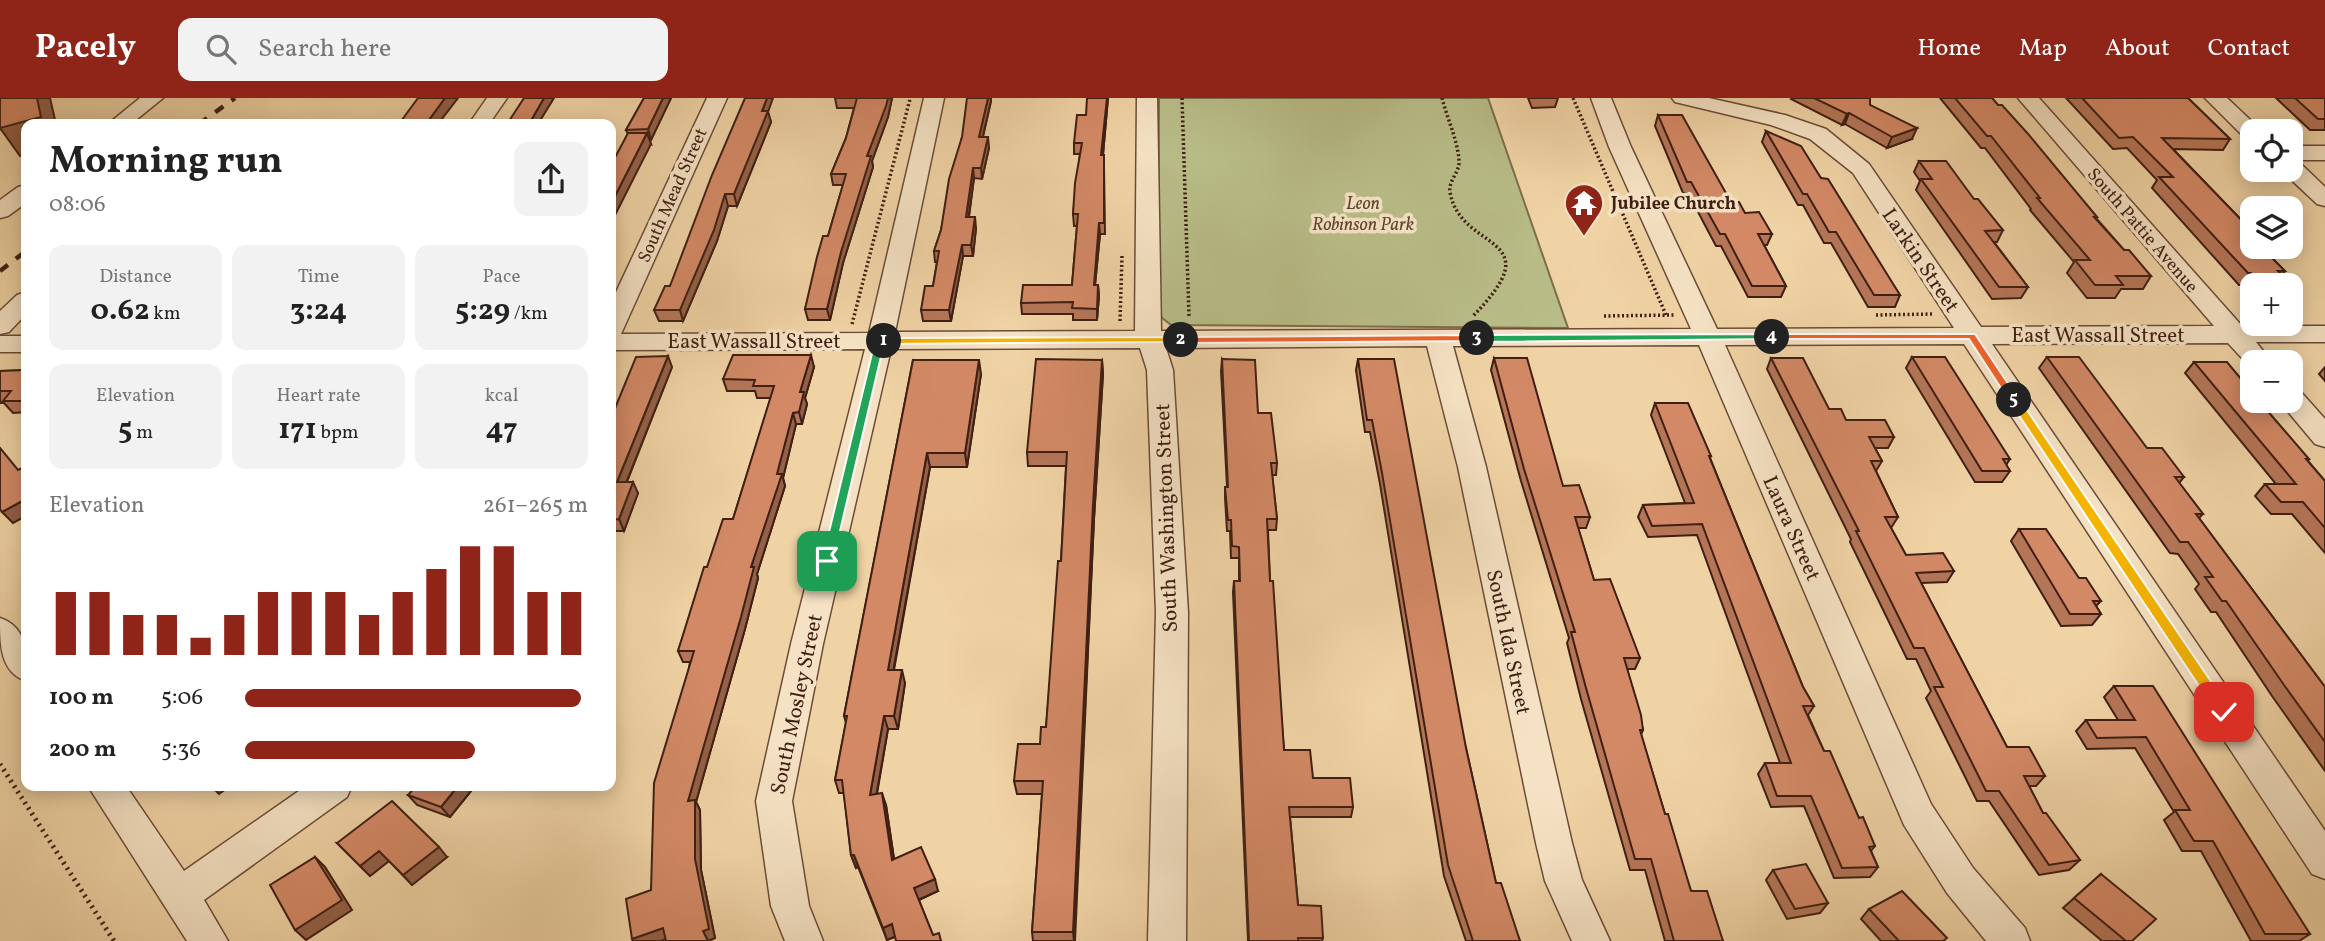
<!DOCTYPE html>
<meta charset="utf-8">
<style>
:root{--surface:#fff;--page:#f2f2f2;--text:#222;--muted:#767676;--accent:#8f2418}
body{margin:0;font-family:Vollkorn,serif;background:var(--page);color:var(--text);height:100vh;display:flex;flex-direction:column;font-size:26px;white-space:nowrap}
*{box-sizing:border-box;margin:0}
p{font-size:23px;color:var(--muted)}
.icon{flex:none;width:38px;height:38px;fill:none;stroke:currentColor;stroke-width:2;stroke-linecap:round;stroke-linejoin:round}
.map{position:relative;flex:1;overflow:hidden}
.panel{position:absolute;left:21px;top:21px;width:595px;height:672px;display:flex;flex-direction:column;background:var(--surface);border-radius:14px;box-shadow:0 4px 18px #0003}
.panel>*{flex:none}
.buttons{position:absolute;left:2240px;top:21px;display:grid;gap:14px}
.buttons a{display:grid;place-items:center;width:63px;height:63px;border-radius:14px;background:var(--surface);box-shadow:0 4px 18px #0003;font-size:35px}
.pin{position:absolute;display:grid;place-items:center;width:60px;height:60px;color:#fff;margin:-30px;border-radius:14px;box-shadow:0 4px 10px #0006}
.km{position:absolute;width:35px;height:35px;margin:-18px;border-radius:50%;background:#222;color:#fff;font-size:19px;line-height:35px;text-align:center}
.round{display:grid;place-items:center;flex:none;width:74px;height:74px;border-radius:14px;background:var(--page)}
.headline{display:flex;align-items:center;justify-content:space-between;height:119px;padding:0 28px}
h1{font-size:38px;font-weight:700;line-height:52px}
.stats{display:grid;grid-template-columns:repeat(3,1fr);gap:10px;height:119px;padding:7px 28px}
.stats div{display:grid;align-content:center;border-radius:14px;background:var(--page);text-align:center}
.stats b{font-size:30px;font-weight:700}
.stats small{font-size:19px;font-weight:400}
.stats p{font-size:19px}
.chart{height:196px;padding:14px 28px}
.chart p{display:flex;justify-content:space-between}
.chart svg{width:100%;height:126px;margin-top:7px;stroke:var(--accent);stroke-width:6}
ul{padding:0 28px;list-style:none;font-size:23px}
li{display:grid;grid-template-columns:112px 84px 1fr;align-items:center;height:52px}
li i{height:18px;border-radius:9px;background:var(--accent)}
header{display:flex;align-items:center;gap:42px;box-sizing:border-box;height:98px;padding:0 35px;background:var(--accent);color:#fff}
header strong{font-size:33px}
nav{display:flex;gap:38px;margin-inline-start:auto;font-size:24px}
.search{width:490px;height:63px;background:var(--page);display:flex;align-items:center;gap:18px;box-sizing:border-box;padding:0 24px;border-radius:14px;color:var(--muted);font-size:26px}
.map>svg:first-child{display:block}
.green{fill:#b8bc87;stroke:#7c6e4d;stroke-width:2}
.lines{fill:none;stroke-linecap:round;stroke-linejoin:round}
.minor-casing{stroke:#6b4c38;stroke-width:3}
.path-far1{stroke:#3f1f13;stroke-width:3.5;stroke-dasharray:2 2.5;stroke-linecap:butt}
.path{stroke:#3f1f13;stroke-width:5;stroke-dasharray:2 4.5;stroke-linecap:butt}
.minor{fill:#f5e2c4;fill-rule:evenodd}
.rail{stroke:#3f1f13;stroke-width:4.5;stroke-dasharray:10 10;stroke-linecap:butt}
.wall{fill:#b57658;stroke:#3f1f13;stroke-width:2}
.shaded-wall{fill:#946047;stroke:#3f1f13;stroke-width:2}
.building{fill:#d38966;stroke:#3f1f13;stroke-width:2}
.split-1{fill:#22a559;stroke:#fff;stroke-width:2}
.split-2{fill:#f5b400;stroke:#fff;stroke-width:2}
.split-3{fill:#f0652b;stroke:#fff;stroke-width:2}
.split-4{fill:#22a559;stroke:#fff;stroke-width:2}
.split-5{fill:#f0652b;stroke:#fff;stroke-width:2}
.split-6{fill:#f5b400;stroke:#fff;stroke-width:2}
.labels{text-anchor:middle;stroke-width:7;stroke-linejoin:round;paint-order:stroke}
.far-street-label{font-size:18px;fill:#3f1f13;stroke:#f5e2c4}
.far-park-label{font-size:18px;font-style:italic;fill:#5d4630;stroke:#f5e2c4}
.far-poi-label{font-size:18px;font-weight:bold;fill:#3f1f13;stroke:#f5e2c4;text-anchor:start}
.street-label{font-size:21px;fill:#3f1f13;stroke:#f5e2c4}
</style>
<header>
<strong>Pacely</strong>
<div class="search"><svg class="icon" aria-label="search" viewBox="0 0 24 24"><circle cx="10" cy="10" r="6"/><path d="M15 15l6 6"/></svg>Search here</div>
<nav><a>Home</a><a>Map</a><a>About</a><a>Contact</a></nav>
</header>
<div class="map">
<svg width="2325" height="843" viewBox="0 0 2325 843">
<rect width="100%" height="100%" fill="#f0d3a5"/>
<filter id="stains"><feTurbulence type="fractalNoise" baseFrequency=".00286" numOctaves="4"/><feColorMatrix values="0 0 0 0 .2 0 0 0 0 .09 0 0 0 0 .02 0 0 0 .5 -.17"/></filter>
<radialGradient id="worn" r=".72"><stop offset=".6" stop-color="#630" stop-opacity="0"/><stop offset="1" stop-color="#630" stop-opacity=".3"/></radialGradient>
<path class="green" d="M1159,0H1488L1568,230L1171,227L1162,220L1158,209Z"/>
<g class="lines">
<g class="minor-casing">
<g id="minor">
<path d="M140,0H163L131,26H108Z"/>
<path d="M487,0H507L489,26H469Z"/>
<path d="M707,0H727L621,236L869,235L924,0H944L895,234L1135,233L1137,0H1157L1161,233L1691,231L1609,49L1591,0H1611L1631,49L1717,231L1954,230L1853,75L1810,41L1771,27L1675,4L1672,0H1709L1785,17L1826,31L1869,66L1981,229L2214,228L2018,0H2039L2242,228H2325V244H2256L2272,264H2252V271L2228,245L1992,246L2325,733V781L2312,776L1964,246L1725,247L1931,706L1973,770L2025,830L2030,843H1986L1947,795L1904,727L1699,247L1453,248L1486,369L1572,745L1582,782L1610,843H1572L1545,783L1536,745L1458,369L1427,248L1166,250L1173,272L1188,514L1186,843H1148L1156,514L1147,272L1140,250L891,251L823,546L792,703L809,808L823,843H785L771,808L756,703L791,546L865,251L611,252V205Z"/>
<path d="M2205,0H2227L2262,33H2252V40L2244,39Z"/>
<rect x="2291" y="48" width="34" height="14"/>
<path d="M2291,62L2299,64L2325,89V108L2317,106L2283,74L2282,72H2291Z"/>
<path d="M26,87V105L8,118L0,120V102L18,89Z"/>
<path d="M26,194V216L9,234L0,236V213L17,197Z"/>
<rect x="0" y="238" width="26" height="16"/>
<path d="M2291,291L2301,294L2325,321V349L2315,346L2279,303H2291Z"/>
<path d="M0,520C29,530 26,557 26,583C0,574 0,546 0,520Z"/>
<path d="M88,688H126L184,773L306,688H352L347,699L204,802L228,843H187Z"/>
</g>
</g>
<g class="path-far1">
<path d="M1182,0L1189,219"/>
<path d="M1442,0C1447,20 1458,43 1459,63C1460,74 1448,83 1450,94C1460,155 1555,135 1472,219"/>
<path d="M1573,0L1666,217"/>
<path d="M1876,217L1934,216"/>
<path d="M1604,218L1675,217"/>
<path d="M1120,223L1122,158"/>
<path d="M852,226L910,1"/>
</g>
<path class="path" d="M0,666L114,843"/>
<use href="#minor" class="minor"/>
<g class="rail">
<path d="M199,26L235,0"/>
<path d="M0,173L26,153"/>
</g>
</g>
<g class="wall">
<path d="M644,0H671L651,42H649L651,46L628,36L626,32Z"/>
<path d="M835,0H892L888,19L872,63L873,69L843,165L830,222H808L805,211L828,138L843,87H833L831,76L846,40L854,10H837Z"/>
<path d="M1108,0L1103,57L1104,68L1105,136H1100L1095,187H1098L1099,198L1097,222H1073V216H1022L1021,205L1072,187L1077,128H1074L1073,116L1080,56H1074V45L1086,17Z"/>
<path d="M1528,0H1558L1555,9L1532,10Z"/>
<path d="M1792,0H1870V7L1912,41L1887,50L1845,26L1842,27L1791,1Z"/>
<path d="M1940,0H1992L2097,119L2096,120L2124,152L2151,178L2143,191H2121L2115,200H2087L2067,175L2074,164L2030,112L2031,111L1985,50H1981Z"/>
<path d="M2066,0H2188L2230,41L2223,52L2173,51L2252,133L2250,138L2285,173L2282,177L2293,188L2291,192V187H2252V197L2243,187H2239L2152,90L2157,82L2127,50L2113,51Z"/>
<path d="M2276,0H2325V32H2310Z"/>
<path d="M991,3L983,39L989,50L982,81L974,80L969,119L976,130L973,158H963L951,223H923L921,212L933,188L937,164H935L934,153L941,132L962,39Z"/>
<path d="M768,14L771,24L737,108H728L717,143L683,223H659L654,212L670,188Z"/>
<path d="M1658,17L1731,104L1772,136L1767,147H1764L1786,188L1781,199H1748L1721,148H1716L1688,95H1683L1655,28Z"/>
<path d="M1766,33L1821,80L1900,197L1895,209H1868L1831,145H1824L1803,107H1798L1762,44Z"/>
<path d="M1919,63L1974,101L2003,132L1997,144H1994L2028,189L2021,200L1992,201L1916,92L1920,83L1914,74Z"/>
<path d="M1912,259L2010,361L2006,367L2010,373L2002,384H1975L1906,270Z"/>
<path d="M2047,259L2147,350L2184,379L2179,385L2203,416L2199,420L2325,589V673L2272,598L2216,514H2211L2195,491L2199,486L2178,456L2170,455L2039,270Z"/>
<path d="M1494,260L1563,388L1590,419L1586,430H1578L1594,482L1640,560L1635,571H1627L1643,632L1641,637L1665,716L1691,793L1723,843H1665L1645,772H1630L1581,601L1567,545L1569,540L1521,383L1491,272Z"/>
<path d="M1771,260L1829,311L1846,322L1894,339L1888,350H1875L1882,363L1876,373L1898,419L1891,430L1906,457L1954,473L1947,484L1921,485L2007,649L2045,678L2036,688H2029L2043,715L2080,762L2069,772L2039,777L1989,703H1977L1926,600L1931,593L1916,561H1907L1850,444L1851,441L1767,271Z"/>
<path d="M1222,261L1258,315L1277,365L1276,377H1272L1277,421L1276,432H1268L1270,483L1284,652L1313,680L1353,709L1351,719H1290L1298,807L1323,840L1322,843H1248L1233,494L1234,483H1239V460H1231L1230,433H1227L1225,400V389H1227L1221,273Z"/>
<path d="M1358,261L1466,650L1496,785L1520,843H1466L1444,778L1380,386L1370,334H1365L1356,272Z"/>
<path d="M913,262L981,276L967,369H930L894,572L905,585L898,631H888L877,696L886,707L894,761L938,793L919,802L933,837L941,843L895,839L887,842L858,769L856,770L851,757L844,695H839L835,682L846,625L844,618Z"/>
<path d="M1102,262L1103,276L1094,421L1075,843H1033L1032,834L1042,696H1017L1014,683L1040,646L1046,629L1061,463L1066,368H1028L1027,354Z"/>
<path d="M2194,264L2309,361L2308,363L2325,383V455L2292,416H2271L2255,398L2265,386H2276L2185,275Z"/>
<path d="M672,269L627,384L638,395L624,433H611V320Z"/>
<path d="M814,269L805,300L807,306L802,326H796L783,380L785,388L757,476L758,480L745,531L696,704L700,712L701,772L715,840L709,843H666L665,841L661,843L651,792L690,564H683L678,553L707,469L733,421L771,300H757L755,293H727L723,281Z"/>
<path d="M2325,269V283L2319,276Z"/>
<path d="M26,272V314L13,315L4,305H0V273Z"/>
<path d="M1655,305L1711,358L1710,360L1803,589L1814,608L1808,617L1824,653L1859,720L1875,748L1871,753L1878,769L1870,779L1834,780L1804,708L1771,709L1758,676L1765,665H1780L1697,437L1648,439L1638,419L1643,407L1685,405L1651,317Z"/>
<path d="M2019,431L2079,480L2101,503L2096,508L2101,516L2092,527L2061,528L2011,443Z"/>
<path d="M2114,588L2310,836L2299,843H2251L2201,753H2182L2164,722L2174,714L2135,650L2087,651L2076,633L2086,622H2118L2104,599Z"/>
<path d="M475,688L450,719L417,707L408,697Z"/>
<path d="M337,745L447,759L412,787L389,763L370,778Z"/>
<path d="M1773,772L1828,805L1820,815L1787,821L1766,782Z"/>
<path d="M2101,776L2132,843H2102L2063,810Z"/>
<path d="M1869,811L1945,843H1881L1861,821Z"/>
</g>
<g class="shaded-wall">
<path d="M37,0H50L56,26H26V57L20,58L0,30Z"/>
<path d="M445,0H458L438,26H426Z"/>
<path d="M544,0H554L538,26H529Z"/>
<path d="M663,0H671L651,42L648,31Z"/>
<path d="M767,0H773L768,14L771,24L737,108L734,96Z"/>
<path d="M888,0H892L888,19L872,63L873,69L843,165L830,222L827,211L841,154L867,58Z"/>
<path d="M988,0H991V3L980,50L979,39Z"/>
<path d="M1107,0H1108L1102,68L1101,57Z"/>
<path d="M1849,15L1845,26L1842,27L1847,16Z"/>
<path d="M1917,30L1912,41L1887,50L1892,39Z"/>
<path d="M647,35L651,46L611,125V106Z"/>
<path d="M988,39L989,50L982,81L981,70Z"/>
<path d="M973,70L974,80L967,130L966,119Z"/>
<path d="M725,96L728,108L717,143L683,223L680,212Z"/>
<path d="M975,119L976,130L973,158L971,147Z"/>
<path d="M1099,125L1100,136L1094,198V187Z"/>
<path d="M962,147L963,158L951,223L949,212Z"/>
<path d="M1098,187L1099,198L1097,222V211Z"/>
<path d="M811,257L814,269L805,300L807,306L802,326L799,314L800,294Z"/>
<path d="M668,258L672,269L622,395L617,384Z"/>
<path d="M979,262L981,276L967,369L965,355Z"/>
<path d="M1102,262L1103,276L1094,421L1074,843L1073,834L1093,407Z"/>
<path d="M793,315L796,326L783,380L785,388L757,476L758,480L745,531L696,704L700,712L701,772L715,840L708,843L703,833L688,703Z"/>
<path d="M927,355L930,369L891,585L888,572Z"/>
<path d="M633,384L638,395L624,433L619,421Z"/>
<path d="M26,401V418L13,425L2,414Z"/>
<path d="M902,572L905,585L898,631L894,618Z"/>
<path d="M884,618L888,631L874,710L870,697Z"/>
<path d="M211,688H230L219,696Z"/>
<path d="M458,688H475L450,719L441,709Z"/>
<path d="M882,695L886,707L896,774L892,762Z"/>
<path d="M439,749L447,759L412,787L403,777Z"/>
<path d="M379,753L389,763L370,778L360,768Z"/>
<path d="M851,757H854L858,769L856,770Z"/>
<path d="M315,759L325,769L352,812L306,842L295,832Z"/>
<path d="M935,781L938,793L918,802L914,790Z"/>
<path d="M892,826L896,838L887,842L883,830Z"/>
<path d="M663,830L669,840L661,843H633L632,841Z"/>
</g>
<g class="building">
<path d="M0,0H37L41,19L0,30Z"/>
<path d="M418,0H445L426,26H399Z"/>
<path d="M524,0H544L529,26H507Z"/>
<path d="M644,0H663L648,31L626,32Z"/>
<path d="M745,0H767L762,13H768L734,96H725L714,132L680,212H654L665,188H670L712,77Z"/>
<path d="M857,0H888L886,8L867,58H871L841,154L827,211H805L817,159L823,138H828L846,76H831L846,40Z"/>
<path d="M967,0H988L979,39H988L981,70H973L966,119H975L971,147H962L949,212H921L925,188H933L939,153H934L941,132L949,81L962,39Z"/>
<path d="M1087,0H1107L1101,57H1104V125H1099L1094,187H1098L1097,211L1072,210L1073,204L1021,205L1023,187H1072L1078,116H1073L1075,85L1082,45H1074L1077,17H1086Z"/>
<path d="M1814,0H1870V7L1917,30L1892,39L1849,15L1847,16Z"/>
<path d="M1955,0H1992L1998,7H2002L2029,37L2097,119H2094L2124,152H2129L2151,178H2116L2123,187H2095L2075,162H2090L2037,100H2040L1991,38H1987Z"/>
<path d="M2082,0H2188L2230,41L2162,40L2252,133H2246L2252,140V149H2261L2285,173H2278L2293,188H2291V187H2263L2251,175H2248L2159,79H2173L2133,39L2119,40Z"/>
<path d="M2295,0H2325V21H2318Z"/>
<path d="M1658,17H1682L1731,104H1739L1745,115L1759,114L1772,136H1758L1786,188H1752L1725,136H1720L1691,84H1687Z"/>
<path d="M1766,33L1801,48L1821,80L1828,81L1900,197H1874L1836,134H1829L1807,96H1803Z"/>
<path d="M628,35H647L611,106V67Z"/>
<path d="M1919,63H1946L1974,101H1978L2003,132L1985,133L2028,189H1999L1921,81H1932Z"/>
<path d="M733,257H811L800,294H804L799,314L793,315L777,376H782L751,469H754L741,519L688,703L695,702V761L709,831L703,833L708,843H666L663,830L632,841L626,801L651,792L654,685L694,553H678L704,469H707L723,421H733L774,288H753L755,282L723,281Z"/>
<path d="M668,258L617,384H633L619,421L611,422V320L636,259Z"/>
<path d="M1912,259H1945L2010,361H2003L2010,373H1982Z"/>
<path d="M2047,259H2079L2147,350H2162L2184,379H2175L2203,416H2196L2325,589V644L2284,587L2226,503H2222L2205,479H2213L2188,444H2180Z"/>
<path d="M1494,260H1527L1563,388L1579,387L1590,419H1575L1594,482L1610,481L1640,560H1624L1641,617L1643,632H1640L1665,716H1668L1691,793H1707L1723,843H1674L1651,761H1635L1586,590L1571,534H1575L1524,371Z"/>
<path d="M1771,260H1803L1829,311H1841L1846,322H1885L1894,339H1869L1882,363H1871L1898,419H1885L1906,457L1943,455L1954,473L1916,475L2007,649H2029L2045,678H2024L2043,715H2046L2080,762L2049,767L1999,693H1986L1934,589H1943L1924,550H1914L1856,433H1859Z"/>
<path d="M1036,261L1102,262L1093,407L1073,834H1032L1043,683H1014L1018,646H1040L1041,629H1046L1058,463H1061L1067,354H1027Z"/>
<path d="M1222,261L1255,262L1258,315H1271L1277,365H1271L1277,421H1267L1270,483H1273L1284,652H1310L1313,680H1350L1353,709H1289L1298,807L1321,808L1323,840H1298V843H1249L1234,483H1240L1239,449L1232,448L1231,422H1228L1225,389H1228Z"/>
<path d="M1358,261H1394L1466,650L1496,785H1501L1520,843H1473L1448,767L1382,375L1372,322H1367Z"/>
<path d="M913,262H979L965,355H927L888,572H902L894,618H884L870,697L882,695L892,762L921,749L935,781L914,790L933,837L939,835L941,843H896L892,826L883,830L854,757H851L842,682H835L847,618H844L855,560Z"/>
<path d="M2194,264H2227L2252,294V303H2259L2309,361H2306L2325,383V430L2303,404H2281L2265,386H2296Z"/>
<path d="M26,272V303H3L11,293H0V273Z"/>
<path d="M1655,305H1688L1711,358H1709L1803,589L1814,608H1803L1824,653H1830L1859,720L1863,719L1875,748L1869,749L1878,769L1842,770L1811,698H1777L1765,665H1791L1702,426L1652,428L1643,407L1694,405Z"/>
<path d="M0,350L18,372L26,368V401L2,414L0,411Z"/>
<path d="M2019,431H2046L2079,480H2086L2101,503H2093L2101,516H2070Z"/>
<path d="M2114,588H2153L2310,836H2265L2213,743H2194L2175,712H2190L2146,639L2097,640L2086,622H2135Z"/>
<path d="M416,688H458L441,709L408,697Z"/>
<path d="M392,703L439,749L403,777L379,753L360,768L337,745Z"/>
<path d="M315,759L342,802L295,832L270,787Z"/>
<path d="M1806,766L1828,805L1795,811L1773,772Z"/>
<path d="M2101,776L2156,821L2132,843H2126L2074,800Z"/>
<path d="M1902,793L1947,840L1943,843H1899L1869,811Z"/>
</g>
<path class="split-1" d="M880,240L889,243L884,246L833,463L827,467L822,463L875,243Z"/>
<path class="split-2" d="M1181,239L1186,242L1184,244L884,246L879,243L884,240Z"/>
<path class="split-3" d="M1477,237L1482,240L1480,243L1181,245L1176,242L1181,239Z"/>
<path class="split-4" d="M1772,236L1777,239L1775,241L1477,244L1472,240L1477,237Z"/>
<path class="split-5" d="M1772,236H1975L2019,302L2010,304L1969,241H1768L1767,239Z"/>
<path class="split-6" d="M2014,298L2018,299L2229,610V618H2219L2010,304L2009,302Z"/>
<defs>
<g id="temple-pin" transform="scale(2.0125)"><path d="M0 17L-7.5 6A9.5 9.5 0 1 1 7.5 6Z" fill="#8f2418" stroke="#f5e2c4"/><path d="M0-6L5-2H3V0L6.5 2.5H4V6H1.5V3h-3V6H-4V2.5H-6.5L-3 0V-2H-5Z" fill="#fff"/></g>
</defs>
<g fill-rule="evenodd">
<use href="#temple-pin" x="1584" y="105"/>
</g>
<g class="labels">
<g class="far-street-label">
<text transform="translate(672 97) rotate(-66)" y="6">South Mead Street</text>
<text transform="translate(2143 132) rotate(49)" y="6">South Pattie Avenue</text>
</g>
<g class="far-park-label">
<text x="1363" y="111">Leon<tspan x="1363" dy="21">Robinson Park</tspan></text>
</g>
<g class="far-poi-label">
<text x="1611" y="111">Jubilee Church</text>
</g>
<g class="street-label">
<text transform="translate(1921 162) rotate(56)" y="7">Larkin Street</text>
<text x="2098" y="244">East Wassall Street</text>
<text x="754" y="250">East Wassall Street</text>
<text transform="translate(1166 420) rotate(-92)" y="7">South Washington Street</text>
<text transform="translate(1792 430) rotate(66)" y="7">Laura Street</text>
<text transform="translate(1509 544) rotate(78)" y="7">South Ida Street</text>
<text transform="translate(796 606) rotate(-78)" y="7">South Mosley Street</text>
</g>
</g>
<rect width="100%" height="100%" filter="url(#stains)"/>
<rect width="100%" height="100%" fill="url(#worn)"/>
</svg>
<div class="buttons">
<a><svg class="icon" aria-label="locate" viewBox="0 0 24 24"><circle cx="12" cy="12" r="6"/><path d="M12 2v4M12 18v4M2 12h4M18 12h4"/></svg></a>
<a><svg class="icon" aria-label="layers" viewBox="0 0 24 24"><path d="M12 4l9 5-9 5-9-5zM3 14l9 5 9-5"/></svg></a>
<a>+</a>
<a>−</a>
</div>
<div class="pin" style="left:827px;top:463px;background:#1e9e55"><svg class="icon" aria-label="arrive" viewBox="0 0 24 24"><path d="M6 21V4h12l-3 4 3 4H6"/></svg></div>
<div class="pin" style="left:2224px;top:614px;background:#d93025"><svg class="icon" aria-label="check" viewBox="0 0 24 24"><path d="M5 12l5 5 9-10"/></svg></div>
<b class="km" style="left:884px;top:243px">1</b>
<b class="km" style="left:1181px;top:242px">2</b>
<b class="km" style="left:1477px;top:240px">3</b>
<b class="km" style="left:1772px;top:239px">4</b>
<b class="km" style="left:2014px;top:302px">5</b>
<section class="panel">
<div class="headline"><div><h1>Morning run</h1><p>08:06</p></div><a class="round"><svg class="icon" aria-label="share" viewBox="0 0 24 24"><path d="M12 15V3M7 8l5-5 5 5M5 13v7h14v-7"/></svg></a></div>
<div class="stats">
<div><p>Distance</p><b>0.62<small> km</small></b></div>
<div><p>Time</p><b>3:24</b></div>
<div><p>Pace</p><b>5:29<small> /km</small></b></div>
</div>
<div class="stats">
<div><p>Elevation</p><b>5<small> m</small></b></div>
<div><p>Heart rate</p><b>171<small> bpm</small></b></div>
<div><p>kcal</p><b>47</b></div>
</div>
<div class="chart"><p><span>Elevation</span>261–265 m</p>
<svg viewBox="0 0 160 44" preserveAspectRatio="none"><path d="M5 44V22M15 44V22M25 44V30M35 44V30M45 44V38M55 44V30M65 44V22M75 44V22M85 44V22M95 44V30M105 44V22M115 44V14M125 44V6M135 44V6M145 44V22M155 44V22"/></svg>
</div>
<ul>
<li><b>100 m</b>5:06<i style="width:98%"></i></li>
<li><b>200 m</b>5:36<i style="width:67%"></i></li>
</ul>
</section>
</div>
